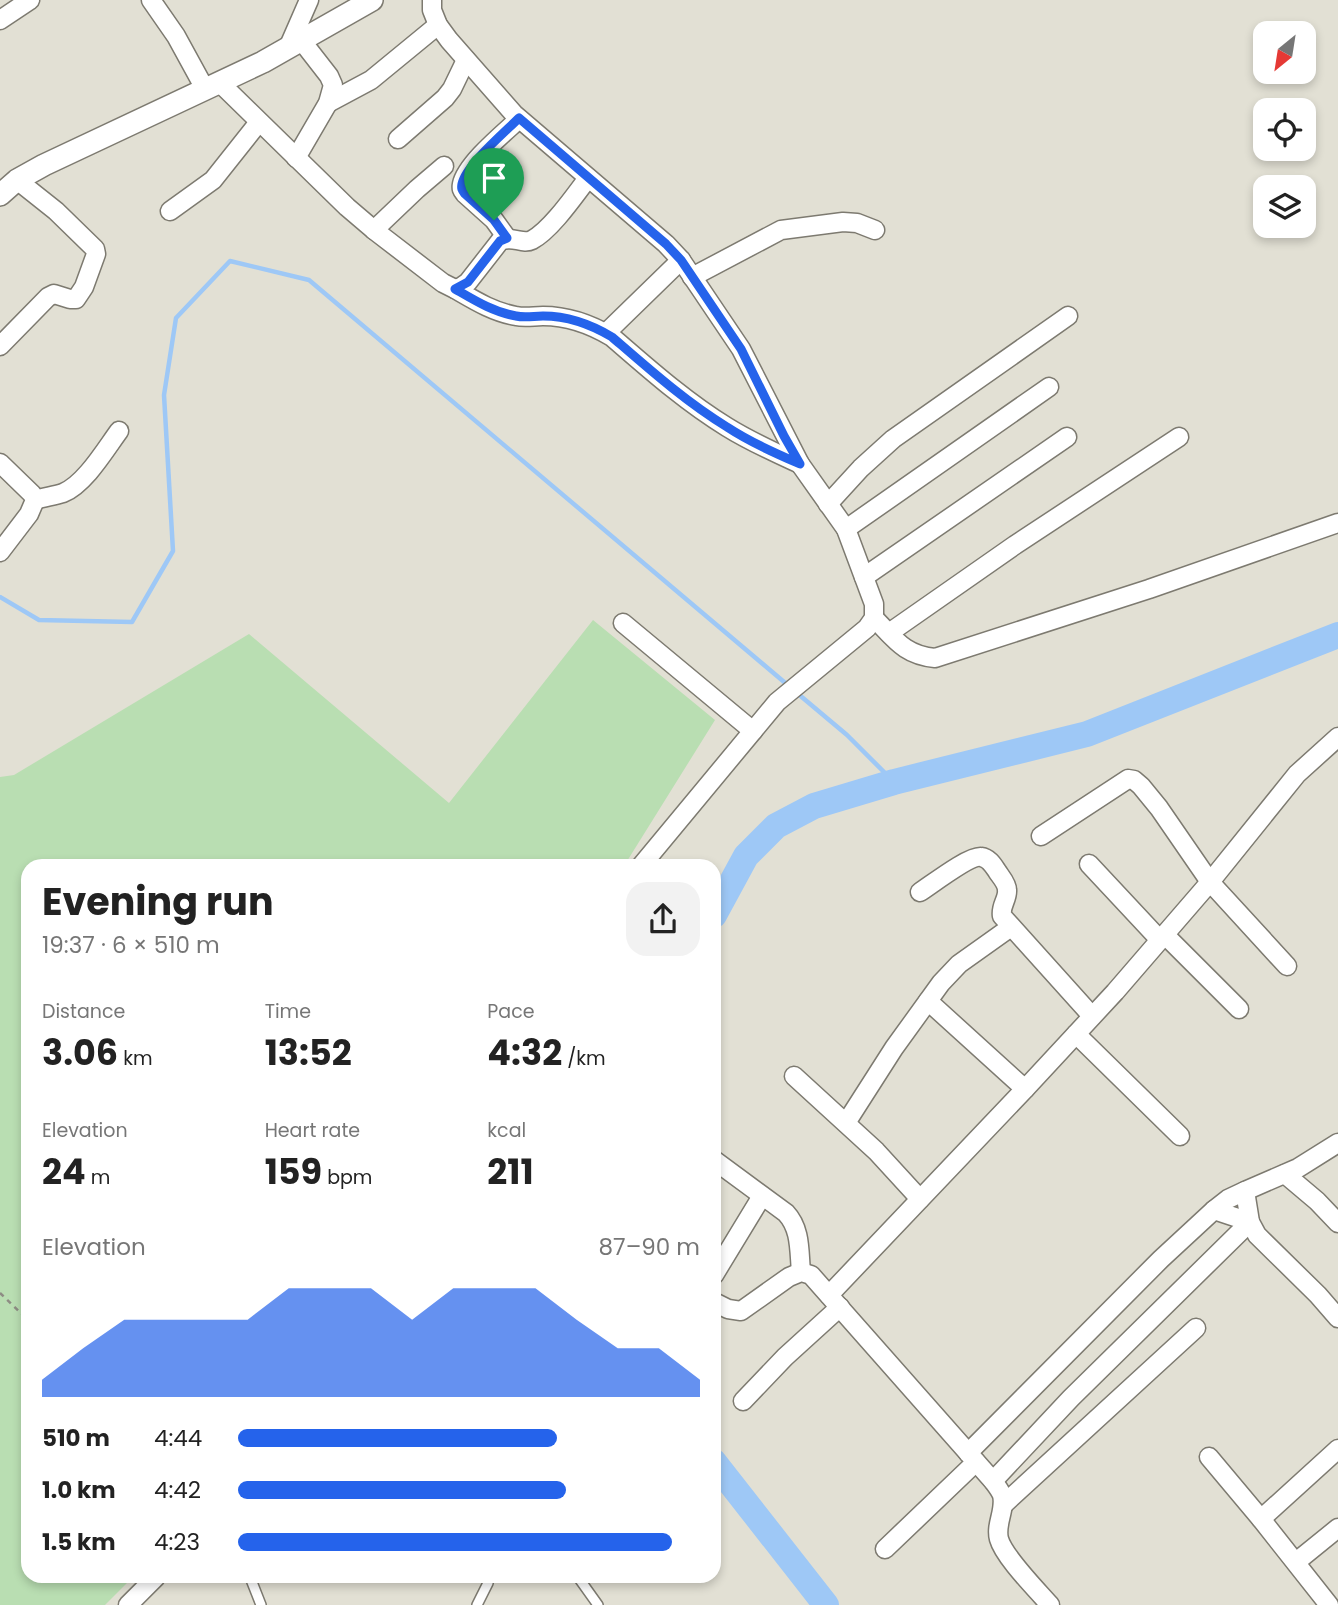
<!DOCTYPE html>
<meta charset="utf-8">
<style>
:root{--surface:#fff;--page:#f2f2f2;--text:#222;--muted:#767676;--accent:#2563eb}
body{margin:0;font-family:Poppins,sans-serif;background:var(--page);color:var(--text);height:100vh;display:flex;flex-direction:column;font-size:26px;white-space:nowrap}
*{box-sizing:border-box;margin:0}
p{font-size:23px;color:var(--muted)}
.icon{flex:none;width:38px;height:38px;fill:none;stroke:currentColor;stroke-width:2;stroke-linecap:round;stroke-linejoin:round}
.map{position:relative;flex:1;overflow:hidden}
.panel{position:absolute;left:21px;top:859px;width:700px;height:724px;display:flex;flex-direction:column;background:var(--surface);border-radius:21px;box-shadow:0 4px 10px #0003}
.panel>*{flex:none}
.needle{width:46px;rotate:210deg}
.buttons{position:absolute;left:1253px;top:21px;display:grid;gap:14px}
.buttons a{display:grid;place-items:center;width:63px;height:63px;border-radius:14px;background:var(--surface);box-shadow:0 4px 10px #0003;font-size:35px}
.pin{position:absolute;display:grid;place-items:center;width:60px;height:60px;color:#fff;margin:-72px -30px;border-radius:50% 50% 50% 0;rotate:-45deg;box-shadow:0 0 7px #0007}
.pin .icon{rotate:45deg}
.round{display:grid;place-items:center;flex:none;width:74px;height:74px;border-radius:21px;background:var(--page)}
.headline{display:flex;align-items:center;justify-content:space-between;height:119px;padding:0 21px}
h1{font-size:38px;font-weight:700;line-height:52px}
.figures{display:grid;grid-template-columns:repeat(3,1fr);gap:10px;height:119px;padding:7px 21px}
.figures div{display:grid;align-content:center}
.figures b{font-size:35px;font-weight:700}
.figures small{font-size:19px;font-weight:400}
.figures p{font-size:19px}
.chart{height:196px;padding:14px 21px}
.chart p{display:flex;justify-content:space-between}
.chart svg{width:100%;height:126px;margin-top:7px;fill:var(--accent);opacity:.7}
ul{padding:0 21px;list-style:none;font-size:23px}
li{display:grid;grid-template-columns:112px 84px 1fr;align-items:center;height:52px}
li i{height:18px;border-radius:9px;background:var(--accent)}
.map>svg:first-child{display:block}
.green{fill:#b9deb2}
.lines{fill:none;stroke-linecap:round;stroke-linejoin:round}
.stream{stroke:#9ec8f6;stroke-width:4.5}
.river{stroke:#9ec8f6;stroke-width:26}
.service-casing{stroke:#7d7a70;stroke-width:12}
.minor-casing{stroke:#7d7a70;stroke-width:21}
.tertiary-casing{stroke:#7d7a70;stroke-width:24}
.path{stroke:#8e8d84;stroke-width:2.5;stroke-dasharray:5 5;stroke-linecap:butt}
.service{stroke:#fff;stroke-width:9}
.minor{stroke:#fff;stroke-width:18}
.tertiary{stroke:#fff;stroke-width:21}
.route-casing{stroke:#fff;stroke-width:14}
.route{stroke:#2563eb;stroke-width:9}
</style>
<div class="map">
<svg width="1338" height="1605" viewBox="0 0 1338 1605">
<rect width="100%" height="100%" fill="#e2e0d4"/>
<path class="green" d="M593,620L715,720L624,866H28V1577H133L105,1605H0V777L14,775L249,634L449,803Z"/>
<g class="lines">
<g class="stream">
<path d="M0,597L39,620L132,622L173,551L164,395L176,318L230,261L309,280L790,687"/>
<path d="M797,693L847,735L894,782"/>
</g>
<g class="river">
<path d="M714,915L746,856L776,826L814,806L894,782L1087,734L1338,635"/>
<path d="M714,1462L826,1605"/>
</g>
<g class="service-casing">
<g id="service">
<path d="M250,1577L261,1605"/>
<path d="M578,1577L598,1605"/>
<path d="M477,1605L488,1583L489,1577"/>
</g>
</g>
<g class="minor-casing">
<g id="minor">
<path d="M151,0L176,36L205,89"/>
<path d="M432,0V10L438,25L449,40L514,114L666,244L681,260L741,349L800,464L846,529L874,604V618L867,628L777,702L641,866"/>
<path d="M0,20L30,0"/>
<path d="M288,48L309,0"/>
<path d="M219,82L347,207L374,230L443,283L455,289L461,287L468,282L500,241C513,235 522,245 532,240C551,230 575,195 588,178"/>
<path d="M328,103L371,80L438,25"/>
<path d="M398,139L445,98L452,89L466,60"/>
<path d="M296,158L328,103L333,85L329,76L301,40"/>
<path d="M170,211L213,180L259,122"/>
<path d="M374,230L417,189L444,166"/>
<path d="M507,238L494,220L465,194C462,190 461,189 462,184C466,164 504,133 519,119"/>
<path d="M692,277L781,230L843,222L857,223L875,230"/>
<path d="M455,289C474,300 493,312 516,316C525,318 534,316 543,316C567,316 592,325 612,337C649,369 686,402 727,427C751,442 776,453 800,464"/>
<path d="M606,333L681,260"/>
<path d="M0,346L48,297L54,294L70,299H76L84,287L96,254L95,249L56,211L17,180"/>
<path d="M0,463L32,494L35,500L29,514L0,552"/>
<path d="M35,500C44,497 54,496 63,493C85,484 105,450 119,431"/>
<path d="M828,504L861,468L893,439L1068,316"/>
<path d="M846,529L1049,387"/>
<path d="M864,577L1067,437"/>
<path d="M874,618C895,639 904,655 935,658L1149,589L1338,523"/>
<path d="M623,623L753,731"/>
<path d="M889,633L1015,545L1179,437"/>
<path d="M1041,836L1128,779L1134,780L1141,786L1159,808L1210,882L1287,966"/>
<path d="M1089,864L1160,940"/>
<path d="M920,892C931,885 970,855 981,857C989,858 993,865 997,871C1000,876 1007,883 1007,890C1008,899 1000,906 1002,916L1092,1016"/>
<path d="M1165,935L1239,1009"/>
<path d="M928,1001L1025,1089"/>
<path d="M1076,1034L1180,1136"/>
<path d="M794,1076L876,1151L920,1199"/>
<path d="M846,1123L894,1048L941,983L959,964L1011,927"/>
<path d="M714,1160L786,1213C801,1229 799,1251 801,1272"/>
<path d="M1285,1174L1317,1201L1338,1223"/>
<path d="M1245,1191L1250,1222L1257,1235L1318,1295L1338,1318"/>
<path d="M714,1275L762,1196"/>
<path d="M829,1295L1025,1089L1115,992L1210,882L1297,774L1338,737"/>
<path d="M714,1302L728,1309L741,1311L789,1277L801,1272L811,1275L993,1481C996,1485 1000,1490 1002,1495C1006,1510 995,1524 999,1539C1004,1557 1036,1589 1050,1605"/>
<path d="M743,1401L785,1357L840,1307"/>
<path d="M968,1453L1161,1259L1214,1210L1228,1199L1245,1191L1298,1168L1338,1143"/>
<path d="M1209,1457L1261,1519L1329,1605"/>
<path d="M993,1481L1071,1398L1250,1222L1214,1210"/>
<path d="M1003,1505L1196,1328"/>
<path d="M1261,1519L1338,1449"/>
<path d="M885,1549L976,1462"/>
<path d="M1296,1562L1338,1528"/>
<path d="M128,1605L156,1577"/>
</g>
</g>
<g class="tertiary-casing">
<path id="tertiary" d="M0,195L17,180L44,165L263,62L372,0"/>
</g>
<path class="path" d="M0,1293L28,1320"/>
<use href="#service" class="service"/>
<use href="#minor" class="minor"/>
<use href="#tertiary" class="tertiary"/>
</g>
<g class="lines">
<g class="route-casing">
<path id="route" d="M519,118L666,244L681,260L741,349L784,436L800,464C775,453 750,442 727,427C686,402 649,369 612,337C592,325 567,316 543,316C534,316 525,318 516,316C493,312 474,300 455,289L468,282L500,241L507,238L494,220L465,194C462,190 461,189 462,184C466,165 504,133 519,118Z"/>
</g>
<use href="#route" class="route"/>
</g>
</svg>
<div class="buttons">
<a><svg class="needle" viewBox="-14 -14 28 28"><path d="M0-13l5 13h-10z" fill="#e53935"/><path d="M0 13l5-13h-10z" fill="#767676"/></svg></a>
<a><svg class="icon" aria-label="locate" viewBox="0 0 24 24"><circle cx="12" cy="12" r="6"/><path d="M12 2v4M12 18v4M2 12h4M18 12h4"/></svg></a>
<a><svg class="icon" aria-label="layers" viewBox="0 0 24 24"><path d="M12 4l9 5-9 5-9-5zM3 14l9 5 9-5"/></svg></a>
</div>
<div class="pin" style="left:494px;top:220px;background:#1e9e55"><svg class="icon" aria-label="arrive" viewBox="0 0 24 24"><path d="M6 21V4h12l-3 4 3 4H6"/></svg></div>
<section class="panel">
<div class="headline"><div><h1>Evening run</h1><p>19:37 · 6 × 510 m</p></div><a class="round"><svg class="icon" aria-label="share" viewBox="0 0 24 24"><path d="M12 15V3M7 8l5-5 5 5M5 13v7h14v-7"/></svg></a></div>
<div class="figures">
<div><p>Distance</p><b>3.06<small> km</small></b></div>
<div><p>Time</p><b>13:52</b></div>
<div><p>Pace</p><b>4:32<small> /km</small></b></div>
</div>
<div class="figures">
<div><p>Elevation</p><b>24<small> m</small></b></div>
<div><p>Heart rate</p><b>159<small> bpm</small></b></div>
<div><p>kcal</p><b>211</b></div>
</div>
<div class="chart"><p><span>Elevation</span>87–90 m</p>
<svg viewBox="0 0 160 44" preserveAspectRatio="none"><path d="M0 44V38L10 27L20 17L30 17L40 17L50 17L60 6L70 6L80 6L90 17L100 6L110 6L120 6L130 17L140 27L150 27L160 38V44z"/></svg>
</div>
<ul>
<li><b>510 m</b>4:44<i style="width:69%"></i></li>
<li><b>1.0 km</b>4:42<i style="width:71%"></i></li>
<li><b>1.5 km</b>4:23<i style="width:94%"></i></li>
</ul>
</section>
</div>
